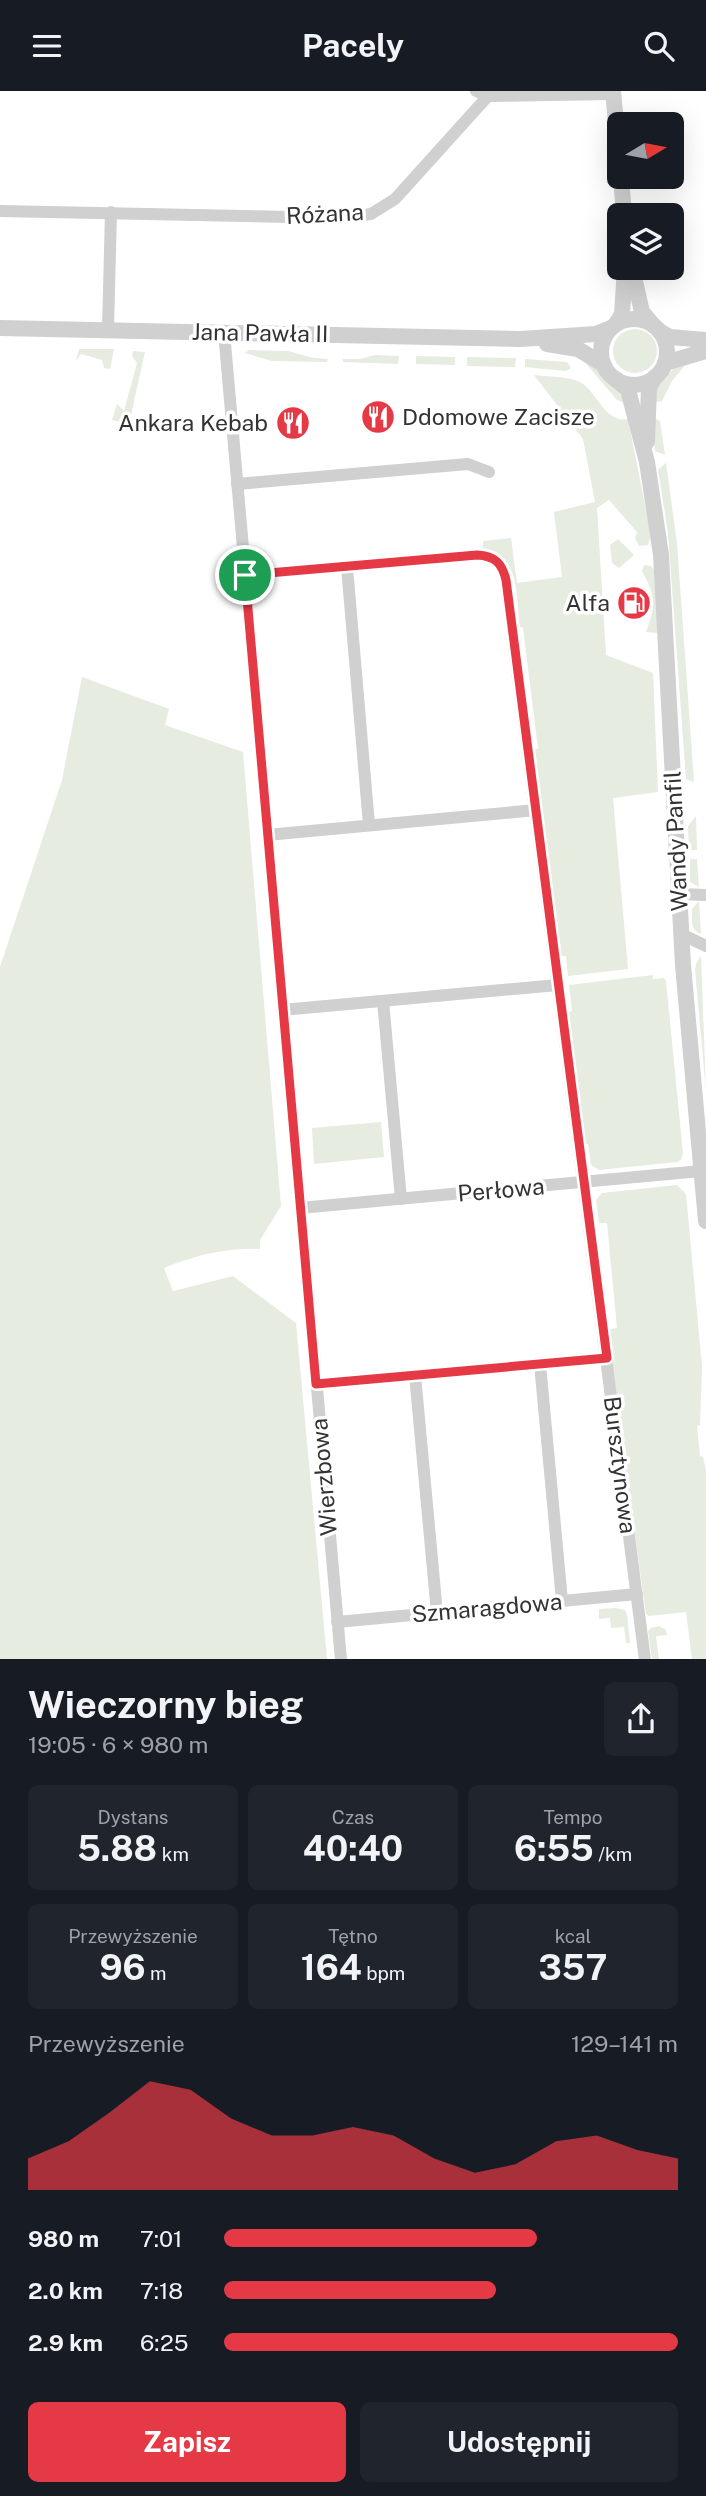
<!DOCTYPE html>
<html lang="pl">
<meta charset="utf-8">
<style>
:root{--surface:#171b24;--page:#20242c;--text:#f1f3f6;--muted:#9ea1a6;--accent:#e63946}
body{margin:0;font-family:"Public Sans",sans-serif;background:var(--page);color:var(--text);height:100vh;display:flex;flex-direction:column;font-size:26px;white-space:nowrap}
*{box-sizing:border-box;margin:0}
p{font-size:23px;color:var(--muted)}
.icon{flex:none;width:38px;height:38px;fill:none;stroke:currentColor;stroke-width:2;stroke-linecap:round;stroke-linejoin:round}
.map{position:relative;height:1568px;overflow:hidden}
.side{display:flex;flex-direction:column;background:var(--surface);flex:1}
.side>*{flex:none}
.needle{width:46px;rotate:80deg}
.buttons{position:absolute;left:607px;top:21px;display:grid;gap:14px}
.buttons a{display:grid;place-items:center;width:77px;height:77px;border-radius:10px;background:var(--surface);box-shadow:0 7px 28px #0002;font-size:35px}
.pin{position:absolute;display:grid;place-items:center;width:60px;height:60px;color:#fff;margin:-30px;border:4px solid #fff;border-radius:50%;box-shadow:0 2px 7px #0007}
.round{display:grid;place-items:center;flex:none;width:74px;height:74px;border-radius:10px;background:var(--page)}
.summary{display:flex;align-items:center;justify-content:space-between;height:119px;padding:0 28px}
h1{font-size:38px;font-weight:700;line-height:52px}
.figures{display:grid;grid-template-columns:repeat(3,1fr);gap:10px;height:119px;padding:7px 28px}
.figures div{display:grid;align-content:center;border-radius:10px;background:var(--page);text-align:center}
.figures b{font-size:35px;font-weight:700}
.figures small{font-size:19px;font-weight:400}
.figures p{font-size:19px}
.chart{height:196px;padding:14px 28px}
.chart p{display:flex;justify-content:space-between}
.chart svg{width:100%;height:126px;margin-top:7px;fill:var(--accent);opacity:.7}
.primary-button{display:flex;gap:14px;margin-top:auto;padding:14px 28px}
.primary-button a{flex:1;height:80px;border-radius:10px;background:var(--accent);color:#fff;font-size:28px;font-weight:700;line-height:80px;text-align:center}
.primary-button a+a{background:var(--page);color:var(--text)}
ul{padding:0 28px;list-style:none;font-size:23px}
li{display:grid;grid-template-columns:112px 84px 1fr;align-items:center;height:52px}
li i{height:18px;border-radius:9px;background:var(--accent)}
header{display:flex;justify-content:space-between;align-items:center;height:91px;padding:0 28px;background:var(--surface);font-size:32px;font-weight:700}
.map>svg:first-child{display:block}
.green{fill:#e6ecdf}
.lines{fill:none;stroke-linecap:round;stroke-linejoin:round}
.minor{stroke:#d0d0d0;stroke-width:12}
.tertiary{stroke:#d0d0d0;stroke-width:16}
.route-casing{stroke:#fff;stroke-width:14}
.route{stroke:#e63946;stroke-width:9}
.labels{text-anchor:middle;stroke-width:7;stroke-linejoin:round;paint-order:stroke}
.street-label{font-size:23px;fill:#333;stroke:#fff}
.poi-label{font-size:23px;fill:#333;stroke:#fff;text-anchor:end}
</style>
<header><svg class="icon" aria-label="menu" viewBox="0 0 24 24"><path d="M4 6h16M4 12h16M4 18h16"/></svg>Pacely<svg class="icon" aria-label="search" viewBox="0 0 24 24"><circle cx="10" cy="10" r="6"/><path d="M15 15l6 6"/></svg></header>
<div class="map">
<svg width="706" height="1569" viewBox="0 0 706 1569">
<rect width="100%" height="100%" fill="#fff"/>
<g class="green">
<circle cx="635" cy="260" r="22"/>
<path d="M79,258H114L110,278L104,277L102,269L81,263L76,270Z"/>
<path d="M249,259L288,260L314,267L328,268L327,271L272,270L245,262Z"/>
<path d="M133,260L145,261L129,333L112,329L117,313L124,320L137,272L132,265Z"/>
<path d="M375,264L399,265L398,273L343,271V268H360Z"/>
<path d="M416,265L455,266V274L416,273Z"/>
<path d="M467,266L516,267L515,276L467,275Z"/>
<path d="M525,268L567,271L571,277L566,280L525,276Z"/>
<path d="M582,268C596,276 619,297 625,312L617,309Z"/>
<path d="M686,273L672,290L662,310L652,312L655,295L678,274Z"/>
<path d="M534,284C549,286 567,285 580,291C597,300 605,333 628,328L651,444L648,454L639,455L635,447L637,441L609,409L597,417L606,564L653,582L658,701L613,707L628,878L568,885L566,865H561L535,658H538L523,537L520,536C516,506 520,462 483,457V450L511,447L517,492L562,486L554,421L595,411L583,348Z"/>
<path d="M652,326L660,330L665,364L655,360Z"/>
<path d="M666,372L677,452L694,691L686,688L668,442L658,379Z"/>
<path d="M618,448L634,464L619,477L612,472L610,454Z"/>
<path d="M644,474L651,475L654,479L658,542L646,541C656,514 656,505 642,480Z"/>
<path d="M82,586L169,618L165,634L243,661L281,1115L260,1149V1158C228,1156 192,1165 164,1177L173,1200L233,1185L296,1232L327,1568H0V876L62,689Z"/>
<path d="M696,725L697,759H689L688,735Z"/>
<path d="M690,768H697L699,796L690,791Z"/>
<path d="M699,810L701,843C690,839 692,828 692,818Z"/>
<path d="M701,865L706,1000L695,879L696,873Z"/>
<path d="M653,884V888L664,887L666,890L683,1062L681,1069L677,1071L599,1079L591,1074L588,1053H585L569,921L572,920L569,894Z"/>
<path d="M381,1031L384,1066L314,1073L312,1037Z"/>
<path d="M677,1094L686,1103L702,1275L700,1334L697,1335L700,1365L703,1366L706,1379V1568H692L686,1521L649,1525L646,1523L606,1239L617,1237L607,1132H599L596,1109L602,1102Z"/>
<path d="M616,1517L625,1519L627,1523L630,1552H626L624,1536L611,1537L610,1527L599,1528V1518Z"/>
<path d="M659,1535L666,1539L667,1544L656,1545L659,1568H652L648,1540L651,1537Z"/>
</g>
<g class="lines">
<g class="minor">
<path d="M476,0L488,5L613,3"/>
<path d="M0,120L341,127L371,123L395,108L488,5"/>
<path d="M108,238L111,121"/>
<path d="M224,241L341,1569"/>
<path d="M237,393L468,373L489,381"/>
<path d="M347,476L369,734"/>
<path d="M245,484L477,464L495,468L504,479L645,1569"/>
<path d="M267,744L536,719"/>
<path d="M679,803L706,804"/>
<path d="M681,843L706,855"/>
<path d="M383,910L401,1108"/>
<path d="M282,919L558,894"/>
<path d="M300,1117L701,1080"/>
<path d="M540,1273L562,1510"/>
<path d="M415,1284L437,1522"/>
<path d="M316,1293L607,1267"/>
<path d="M337,1531L637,1503"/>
</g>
<g class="tertiary">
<path d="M613,0L620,74"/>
<path d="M621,86L624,124"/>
<path d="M632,177L642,221L653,234"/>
<circle cx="634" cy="261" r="33"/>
<path d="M616,233L622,223L625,177"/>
<path d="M0,237L520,248L596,243L611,237"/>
<path d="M659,240L670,246L706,249"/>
<path d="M547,253L578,258L604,274"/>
<path d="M665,272L706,260"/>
<path d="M616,288L628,299L647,371L661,464L683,874L706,1130"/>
<path d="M647,351L649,297L655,286"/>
</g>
</g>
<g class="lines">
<g class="route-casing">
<path id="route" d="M477,464C495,465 502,472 506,489L607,1267L316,1293L245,484Z"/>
</g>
<use href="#route" class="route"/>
</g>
<defs>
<g id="restaurant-disc" transform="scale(1.75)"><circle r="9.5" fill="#e63946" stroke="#fff"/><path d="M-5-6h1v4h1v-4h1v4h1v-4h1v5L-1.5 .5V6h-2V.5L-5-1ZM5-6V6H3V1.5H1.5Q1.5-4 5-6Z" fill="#fff"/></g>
<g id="fuel-disc" transform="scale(1.75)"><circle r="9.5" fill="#e63946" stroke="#fff"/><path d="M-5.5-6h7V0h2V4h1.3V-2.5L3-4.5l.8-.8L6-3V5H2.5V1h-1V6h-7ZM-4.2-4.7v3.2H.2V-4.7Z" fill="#fff"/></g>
</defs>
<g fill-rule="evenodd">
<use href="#restaurant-disc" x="378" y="326"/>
<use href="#restaurant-disc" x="293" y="332"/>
<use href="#fuel-disc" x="634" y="512"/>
</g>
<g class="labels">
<g class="street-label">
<text transform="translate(325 123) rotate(-3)" y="8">Różana</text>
<text transform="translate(260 242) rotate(1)" y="8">Jana Pawła II</text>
<text transform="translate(676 750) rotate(-93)" y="8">Wandy Panfil</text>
<text transform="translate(501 1099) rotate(-5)" y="8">Perłowa</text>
<text transform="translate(620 1374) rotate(83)" y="8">Bursztynowa</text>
<text transform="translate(324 1386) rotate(-95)" y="8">Wierzbowa</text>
<text transform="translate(487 1517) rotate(-5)" y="8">Szmaragdowa</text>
</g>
<g class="poi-label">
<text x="402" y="334" text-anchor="start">Ddomowe Zacisze</text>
<text x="268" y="340">Ankara Kebab</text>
<text x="610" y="520">Alfa</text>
</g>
</g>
</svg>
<div class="buttons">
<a><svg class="needle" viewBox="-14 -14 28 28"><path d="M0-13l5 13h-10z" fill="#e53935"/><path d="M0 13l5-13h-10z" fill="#9ea1a6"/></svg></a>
<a><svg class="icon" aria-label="layers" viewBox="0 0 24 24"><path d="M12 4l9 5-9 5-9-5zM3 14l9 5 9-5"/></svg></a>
</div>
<div class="pin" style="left:245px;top:484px;background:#1e9e55"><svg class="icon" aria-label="arrive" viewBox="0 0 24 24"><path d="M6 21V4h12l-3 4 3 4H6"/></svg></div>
</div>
<section class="side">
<div class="summary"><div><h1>Wieczorny bieg</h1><p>19:05 · 6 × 980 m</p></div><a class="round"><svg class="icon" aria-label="share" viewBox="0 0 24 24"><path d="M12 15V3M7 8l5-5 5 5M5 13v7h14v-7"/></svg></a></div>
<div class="figures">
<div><p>Dystans</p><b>5.88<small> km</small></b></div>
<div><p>Czas</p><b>40:40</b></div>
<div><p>Tempo</p><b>6:55<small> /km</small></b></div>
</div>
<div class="figures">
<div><p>Przewyższenie</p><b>96<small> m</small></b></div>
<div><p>Tętno</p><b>164<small> bpm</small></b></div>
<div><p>kcal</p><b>357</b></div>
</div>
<div class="chart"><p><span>Przewyższenie</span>129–141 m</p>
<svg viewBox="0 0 160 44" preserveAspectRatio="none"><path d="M0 44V33L10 27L20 17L30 6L40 9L50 19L60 25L70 25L80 22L90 25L100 33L110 38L120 35L130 27L140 25L150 30L160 33V44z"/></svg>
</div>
<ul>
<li><b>980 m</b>7:01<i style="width:69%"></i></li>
<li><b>2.0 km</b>7:18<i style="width:60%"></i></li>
<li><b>2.9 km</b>6:25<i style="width:100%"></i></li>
</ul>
<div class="primary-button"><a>Zapisz</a><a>Udostępnij</a></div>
</section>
